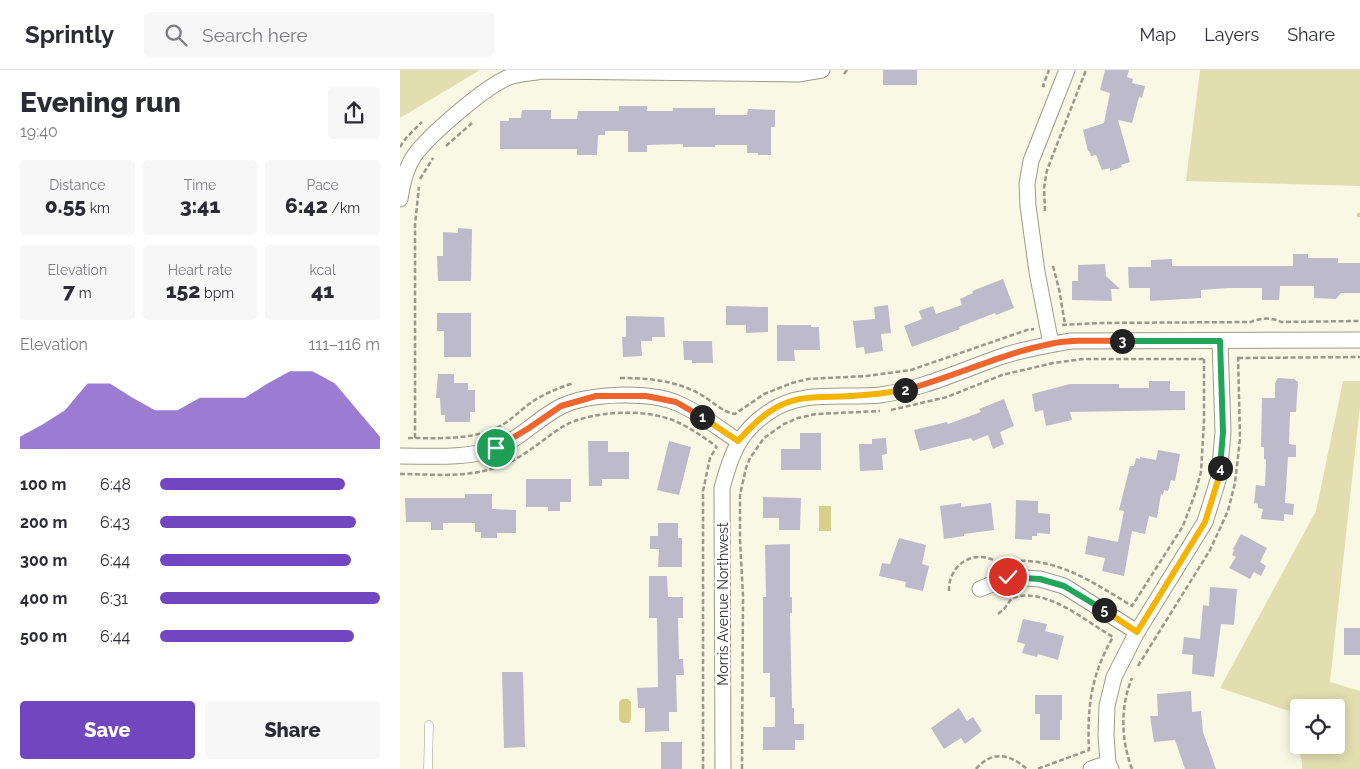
<!DOCTYPE html>
<meta charset="utf-8">
<style>
:root{--surface:#fff;--page:#f7f7f7;--text:#2b2b33;--muted:#7c7c81;--line:#e1e1e2;--accent:#7246bf}
body{margin:0;font-family:Raleway,sans-serif;background:var(--page);color:var(--text);height:100vh;display:flex;flex-direction:column;font-size:19px;white-space:nowrap}
*{box-sizing:border-box;margin:0}
p{font-size:16px;color:var(--muted)}
.icon{flex:none;width:28px;height:28px;fill:none;stroke:currentColor;stroke-width:2;stroke-linecap:round;stroke-linejoin:round}
.map{position:relative;flex:1;overflow:hidden}
.sheet{display:flex;flex-direction:column;background:var(--surface);width:400px}
.sheet>*{flex:none}
.tools{position:absolute;left:890px;top:629px;display:grid;gap:10px}
.tools a{display:grid;place-items:center;width:55px;height:55px;border-radius:5px;background:var(--surface);box-shadow:0 2px 12px #0003;font-size:25px}
.pin{position:absolute;display:grid;place-items:center;width:42px;height:42px;color:#fff;margin:-21px;border:2px solid #fff;border-radius:50%;box-shadow:0 1px 5px #0007}
.km{position:absolute;width:25px;height:25px;margin:-12px;border-radius:50%;background:#222;color:#fff;font-size:14px;line-height:25px;text-align:center}
.round{display:grid;place-items:center;flex:none;width:52px;height:52px;border-radius:5px;background:var(--page)}
.headline{display:flex;align-items:center;justify-content:space-between;height:85px;padding:0 20px}
h1{font-size:28px;font-weight:800;line-height:38px}
.stats{display:grid;grid-template-columns:repeat(3,1fr);gap:8px;height:85px;padding:5px 20px}
.stats div{display:grid;align-content:center;border-radius:5px;background:var(--page);text-align:center}
.stats b{font-size:21px;font-weight:800}
.stats small{font-size:14px;font-weight:400}
.stats p{font-size:14px}
.chart{height:140px;padding:10px 20px}
.chart p{display:flex;justify-content:space-between}
.chart svg{width:100%;height:90px;margin-top:5px;fill:var(--accent);opacity:.7}
.primary-button{display:flex;gap:10px;margin-top:auto;padding:10px 20px}
.primary-button a{flex:1;height:58px;border-radius:5px;background:var(--accent);color:#fff;font-size:20px;font-weight:800;line-height:58px;text-align:center}
.primary-button a+a{background:var(--page);color:var(--text)}
ul{padding:0 20px;list-style:none;font-size:16px}
li{display:grid;grid-template-columns:80px 60px 1fr;align-items:center;height:38px}
li i{height:12px;border-radius:6px;background:var(--accent)}
header{display:flex;align-items:center;gap:30px;box-sizing:border-box;height:70px;padding:0 25px;background:var(--surface);border-bottom:1px solid var(--line)}
header strong{font-size:24px}
nav{display:flex;gap:28px;margin-inline-start:auto;font-size:18px}
.search{width:350px;height:45px;background:var(--page);display:flex;align-items:center;gap:12px;box-sizing:border-box;padding:0 18px;border-radius:5px;color:var(--muted);font-size:19px}
main{display:flex;flex:1;min-height:0}
.map>svg:first-child{display:block}
.green{fill:#e3deb0;fill-rule:evenodd}
.water{fill:#d8d088}
.lines{fill:none;stroke-linecap:round;stroke-linejoin:round}
.stream{stroke:#d8d088;stroke-width:4.5}
.building{fill:#bdbacb}
.service-casing{stroke:#9d9b8a;stroke-width:9}
.minor-casing{stroke:#9d9b8a;stroke-width:17}
.path{stroke:#9a998b;stroke-width:2.5;stroke-dasharray:5 2.5;stroke-linecap:butt}
.service{stroke:#fff;stroke-width:8}
.minor{stroke:#fff;stroke-width:15}
.split-1-casing{stroke:#fff;stroke-width:10}
.split-2-casing{stroke:#fff;stroke-width:10}
.split-3-casing{stroke:#fff;stroke-width:10}
.split-4-casing{stroke:#fff;stroke-width:10}
.split-5-casing{stroke:#fff;stroke-width:10}
.split-6-casing{stroke:#fff;stroke-width:10}
.split-1{stroke:#f0652b;stroke-width:6}
.split-2{stroke:#f5b400;stroke-width:6}
.split-3{stroke:#f0652b;stroke-width:6}
.split-4{stroke:#22a559;stroke-width:6}
.split-5{stroke:#f5b400;stroke-width:6}
.split-6{stroke:#22a559;stroke-width:6}
.labels{text-anchor:middle;stroke-width:5;stroke-linejoin:round;paint-order:stroke}
.street-label{font-size:14px;fill:#302f28;stroke:#fff}
</style>
<header>
<strong>Sprintly</strong>
<div class="search"><svg class="icon" aria-label="search" viewBox="0 0 24 24"><circle cx="10" cy="10" r="6"/><path d="M15 15l6 6"/></svg>Search here</div>
<nav><a>Map</a><a>Layers</a><a>Share</a></nav>
</header>
<main>
<section class="sheet">
<div class="headline"><div><h1>Evening run</h1><p>19:40</p></div><a class="round"><svg class="icon" aria-label="share" viewBox="0 0 24 24"><path d="M12 15V3M7 8l5-5 5 5M5 13v7h14v-7"/></svg></a></div>
<div class="stats">
<div><p>Distance</p><b>0.55<small> km</small></b></div>
<div><p>Time</p><b>3:41</b></div>
<div><p>Pace</p><b>6:42<small> /km</small></b></div>
</div>
<div class="stats">
<div><p>Elevation</p><b>7<small> m</small></b></div>
<div><p>Heart rate</p><b>152<small> bpm</small></b></div>
<div><p>kcal</p><b>41</b></div>
</div>
<div class="chart"><p><span>Elevation</span>111–116 m</p>
<svg viewBox="0 0 160 44" preserveAspectRatio="none"><path d="M0 44V38L10 32L20 25L30 12L40 12L50 19L60 25L70 25L80 19L90 19L100 19L110 12L120 6L130 6L140 12L150 25L160 38V44z"/></svg>
</div>
<ul>
<li><b>100 m</b>6:48<i style="width:84%"></i></li>
<li><b>200 m</b>6:43<i style="width:89%"></i></li>
<li><b>300 m</b>6:44<i style="width:87%"></i></li>
<li><b>400 m</b>6:31<i style="width:100%"></i></li>
<li><b>500 m</b>6:44<i style="width:88%"></i></li>
</ul>
<div class="primary-button"><a>Save</a><a>Share</a></div>
</section>
<div class="map">
<svg width="960" height="699" viewBox="0 0 960 699">
<rect width="100%" height="100%" fill="#f9f8e5"/>
<g class="green">
<path d="M0,0H80L0,48Z"/>
<path d="M800,0H960V116L786,111Z"/>
<path d="M943,311H960V336L930,612L960,621V699H902V692L889,641L820,618L916,441ZM899,638H936V675H899Z"/>
</g>
<g class="water">
<rect x="419" y="436" width="12" height="25"/>
<path d="M222,629H228L231,632V649L229,653H222L219,650V632Z"/>
</g>
<g class="lines">
<path class="stream" d="M959,145H960"/>
</g>
<g class="building">
<rect x="483" y="0" width="34" height="15"/>
<path d="M705,0H729L727,7L733,9L732,13L745,16L742,28L739,27L732,53L718,50L730,92L721,95L722,97L710,101V98L702,100L696,85L691,86L689,81H688L683,60L704,53L710,23L700,20Z"/>
<path d="M219,36H247V41H273V38H315V45H347L348,39L375,40V57H371V85H358V83H347V75H315V77H283V74L247,75V82H228V61H205V65H198L197,85H177V79H100V51H109V48H121L122,40H151V49H177L178,41H219Z"/>
<path d="M58,158L72,159L71,211H38L37,186H43V162L58,163Z"/>
<path d="M893,184H908V188H938V193H960V223H941L936,229L914,228V216H880L879,230H862V218H829L801,220V228L750,231V218H729L728,197H751V190L772,189V196H893Z"/>
<path d="M705,194L706,206L720,219H711L712,231L672,230V211H678V195Z"/>
<path d="M603,209L614,238L596,245L595,243L559,257L560,259L512,277L504,256L522,249L519,241L533,236L536,244L562,235L560,229L573,223L572,221Z"/>
<path d="M488,235L491,263L481,264L483,281L465,284L464,277L456,278L453,251L475,249L474,237Z"/>
<path d="M326,236L368,237V262L346,263V255H326Z"/>
<path d="M37,243H71V287H44V261H37Z"/>
<path d="M226,246L264,247L265,267H252V271H241L242,286L223,287L222,267H226Z"/>
<path d="M377,255H411V257H419L420,280H394L395,291H377Z"/>
<path d="M283,271H312L313,293H292V290H284Z"/>
<path d="M38,304H54V313H68V320H75V342H70V352H45V345H41L40,328H36Z"/>
<path d="M878,308L894,309L898,312L896,342H890L889,374L896,375V387H888L885,433L894,434L893,445L884,444V451L861,449L863,439L858,438V434L854,433L856,415L865,416L866,390L864,389V377H861L862,328H875V313Z"/>
<path d="M749,311H770V321H785V340L670,342L672,350L646,356L643,340L635,342L632,324L670,314H719V318H749Z"/>
<path d="M604,329L614,356L600,362L604,374L593,379L588,365L573,371L571,368L520,381L514,360L547,352L548,354L581,342L579,339Z"/>
<path d="M400,363H421V400H381V379H400Z"/>
<path d="M486,368L487,384L482,385L483,400L460,401L459,374H472V369Z"/>
<path d="M188,371H208V382H229V409H202V416H189Z"/>
<path d="M269,371L291,377L279,425L257,420Z"/>
<path d="M758,380L780,384L775,411L771,410L768,421L764,420L763,425L761,424L757,448L749,446L745,464L732,461L724,506L702,501L705,488L685,484L688,466L718,472L724,441L719,440L730,396H734L736,388L740,389V387L756,390Z"/>
<path d="M126,409H171V432H160V441H148V437H126Z"/>
<path d="M65,424H92V439L116,440V463H97V468H81V462H75V453H43V460H31V452H6L5,428H65Z"/>
<path d="M363,427L401,428L400,460H379V448H363Z"/>
<path d="M616,430L638,431V443L650,444V464L637,463V466H632V470L615,469Z"/>
<path d="M561,433V437L591,433L594,460L564,464V466L544,469L540,436Z"/>
<path d="M258,453H278V468H282V497H258L259,479H250V466H258Z"/>
<path d="M841,464L867,478L860,492L866,496L861,506L854,502L850,509L829,498L836,487L832,485L834,480L833,479Z"/>
<path d="M499,468L526,475L522,494L529,496L523,521L505,517L506,512L479,506L482,493L490,494Z"/>
<path d="M390,474V527H392V543H390L392,638H394V654H404V670H395V680H363V657H375V627H370V603H363V527H366L365,475Z"/>
<path d="M249,506H267L268,527H283V548H278L279,589H283L284,605H276L277,642H269V661L245,662V638H238L237,618L258,617L257,548H249Z"/>
<path d="M810,517L837,519L834,555L821,554L814,607L792,604L793,585L782,584L784,567L800,569L803,535L809,536Z"/>
<path d="M623,549L647,554L645,561L664,566L658,590L638,584L637,587L622,583L625,574L617,572Z"/>
<rect x="944" y="558" width="16" height="27"/>
<path d="M102,602H123L125,677L104,678Z"/>
<path d="M791,621L792,642L801,641L803,662L816,699H785L775,670L754,672L750,646H758L757,624Z"/>
<path d="M635,625H662V650H660V670H640V644H635Z"/>
<path d="M559,638L567,651L573,647L582,661L565,674L561,668L544,679L531,658Z"/>
<rect x="261" y="672" width="21" height="27"/>
</g>
<g class="lines">
<g class="service-casing">
<path id="service" d="M28,699L29,655"/>
</g>
<g class="minor-casing">
<g id="minor">
<path d="M0,129C2,114 6,98 14,86C29,65 89,13 112,6C122,3 133,3 143,1L398,4L422,0"/>
<path d="M651,274L637,202L628,136L627,114L631,91L667,0"/>
<path d="M0,386C32,386 63,389 94,379C118,371 139,347 162,336C190,323 248,321 277,333C299,342 318,358 338,371"/>
<path d="M580,519L609,507L640,509L664,516L737,562"/>
<path d="M323,699L322,418C331,384 339,362 369,342C402,319 443,329 480,325C522,319 560,301 600,287C623,279 647,275 671,271L960,270"/>
<path d="M691,699L708,693"/>
<path d="M711,699L708,693L706,665L707,636L714,607L737,562L805,452L819,407L823,362L820,271"/>
</g>
</g>
<g class="path">
<path d="M444,4L447,0"/>
<path d="M645,16H643L649,0"/>
<path d="M46,76L72,53"/>
<path d="M0,77L6,68L22,52"/>
<path d="M20,109L33,88"/>
<path d="M645,141L644,118L647,100L686,0"/>
<path d="M653,196L659,219L665,254"/>
<path d="M662,255L700,253L851,252C859,248 872,247 881,252L960,251"/>
<path d="M838,288L960,287"/>
<path d="M220,308C247,308 273,310 298,323C310,329 322,342 335,344L364,324L392,313L408,309L466,306L511,300L627,260L634,259"/>
<path d="M491,340L547,327L602,305L653,293L683,289H805"/>
<path d="M8,368C39,368 73,371 102,355C112,349 120,341 129,334C143,324 158,318 174,313"/>
<path d="M15,368V154L19,117"/>
<path d="M0,404C30,404 62,408 91,399C121,391 137,373 162,357C190,340 248,338 277,352C291,358 303,367 316,376"/>
<path d="M613,491C659,488 694,513 732,536L783,456L795,424L801,402L804,351V289"/>
<path d="M549,521C548,503 562,486 581,487C590,487 597,493 605,492"/>
<path d="M598,544L604,539L612,528C646,516 685,551 713,567C691,605 687,637 689,680L637,699"/>
<path d="M738,596L810,480L828,441L835,413L840,369L838,285"/>
<path d="M303,699V421L310,388L317,376"/>
<path d="M342,699L343,526L340,470V425L346,398L350,388L364,368L384,354L398,348L416,344L480,341"/>
<path d="M576,699C592,680 610,684 627,699"/>
<path d="M732,699C721,670 720,637 732,608"/>
</g>
<use href="#service" class="service"/>
<use href="#minor" class="minor"/>
</g>
<g class="lines">
<g class="split-1-casing">
<path id="split-1" d="M96,378L129,358L161,336L196,326H246L276,332L302,347"/>
</g>
<g class="split-2-casing">
<path id="split-2" d="M302,347L338,371C347,361 357,350 369,342C396,323 421,328 451,326C469,325 487,323 505,320"/>
</g>
<g class="split-3-casing">
<path id="split-3" d="M505,320C554,307 600,284 650,274C673,269 698,271 722,271"/>
</g>
<g class="split-4-casing">
<path id="split-4" d="M722,271H820L823,362L820,398"/>
</g>
<g class="split-5-casing">
<path id="split-5" d="M704,540L737,562L805,452L819,407L820,398"/>
</g>
<g class="split-6-casing">
<path id="split-6" d="M608,507L640,509L664,516L704,540"/>
</g>
<use href="#split-1" class="split-1"/>
<use href="#split-2" class="split-2"/>
<use href="#split-3" class="split-3"/>
<use href="#split-4" class="split-4"/>
<use href="#split-5" class="split-5"/>
<use href="#split-6" class="split-6"/>
</g>
<g class="labels">
<g class="street-label">
<text transform="translate(323 534) rotate(-90)" y="5">Morris Avenue Northwest</text>
</g>
</g>
</svg>
<div class="tools">
<a><svg class="icon" aria-label="locate" viewBox="0 0 24 24"><circle cx="12" cy="12" r="6"/><path d="M12 2v4M12 18v4M2 12h4M18 12h4"/></svg></a>
</div>
<div class="pin" style="left:96px;top:378px;background:#1e9e55"><svg class="icon" aria-label="arrive" viewBox="0 0 24 24"><path d="M6 21V4h12l-3 4 3 4H6"/></svg></div>
<div class="pin" style="left:608px;top:507px;background:#d93025"><svg class="icon" aria-label="check" viewBox="0 0 24 24"><path d="M5 12l5 5 9-10"/></svg></div>
<b class="km" style="left:302px;top:347px">1</b>
<b class="km" style="left:505px;top:320px">2</b>
<b class="km" style="left:722px;top:271px">3</b>
<b class="km" style="left:820px;top:398px">4</b>
<b class="km" style="left:704px;top:540px">5</b>
</div>
</main>
